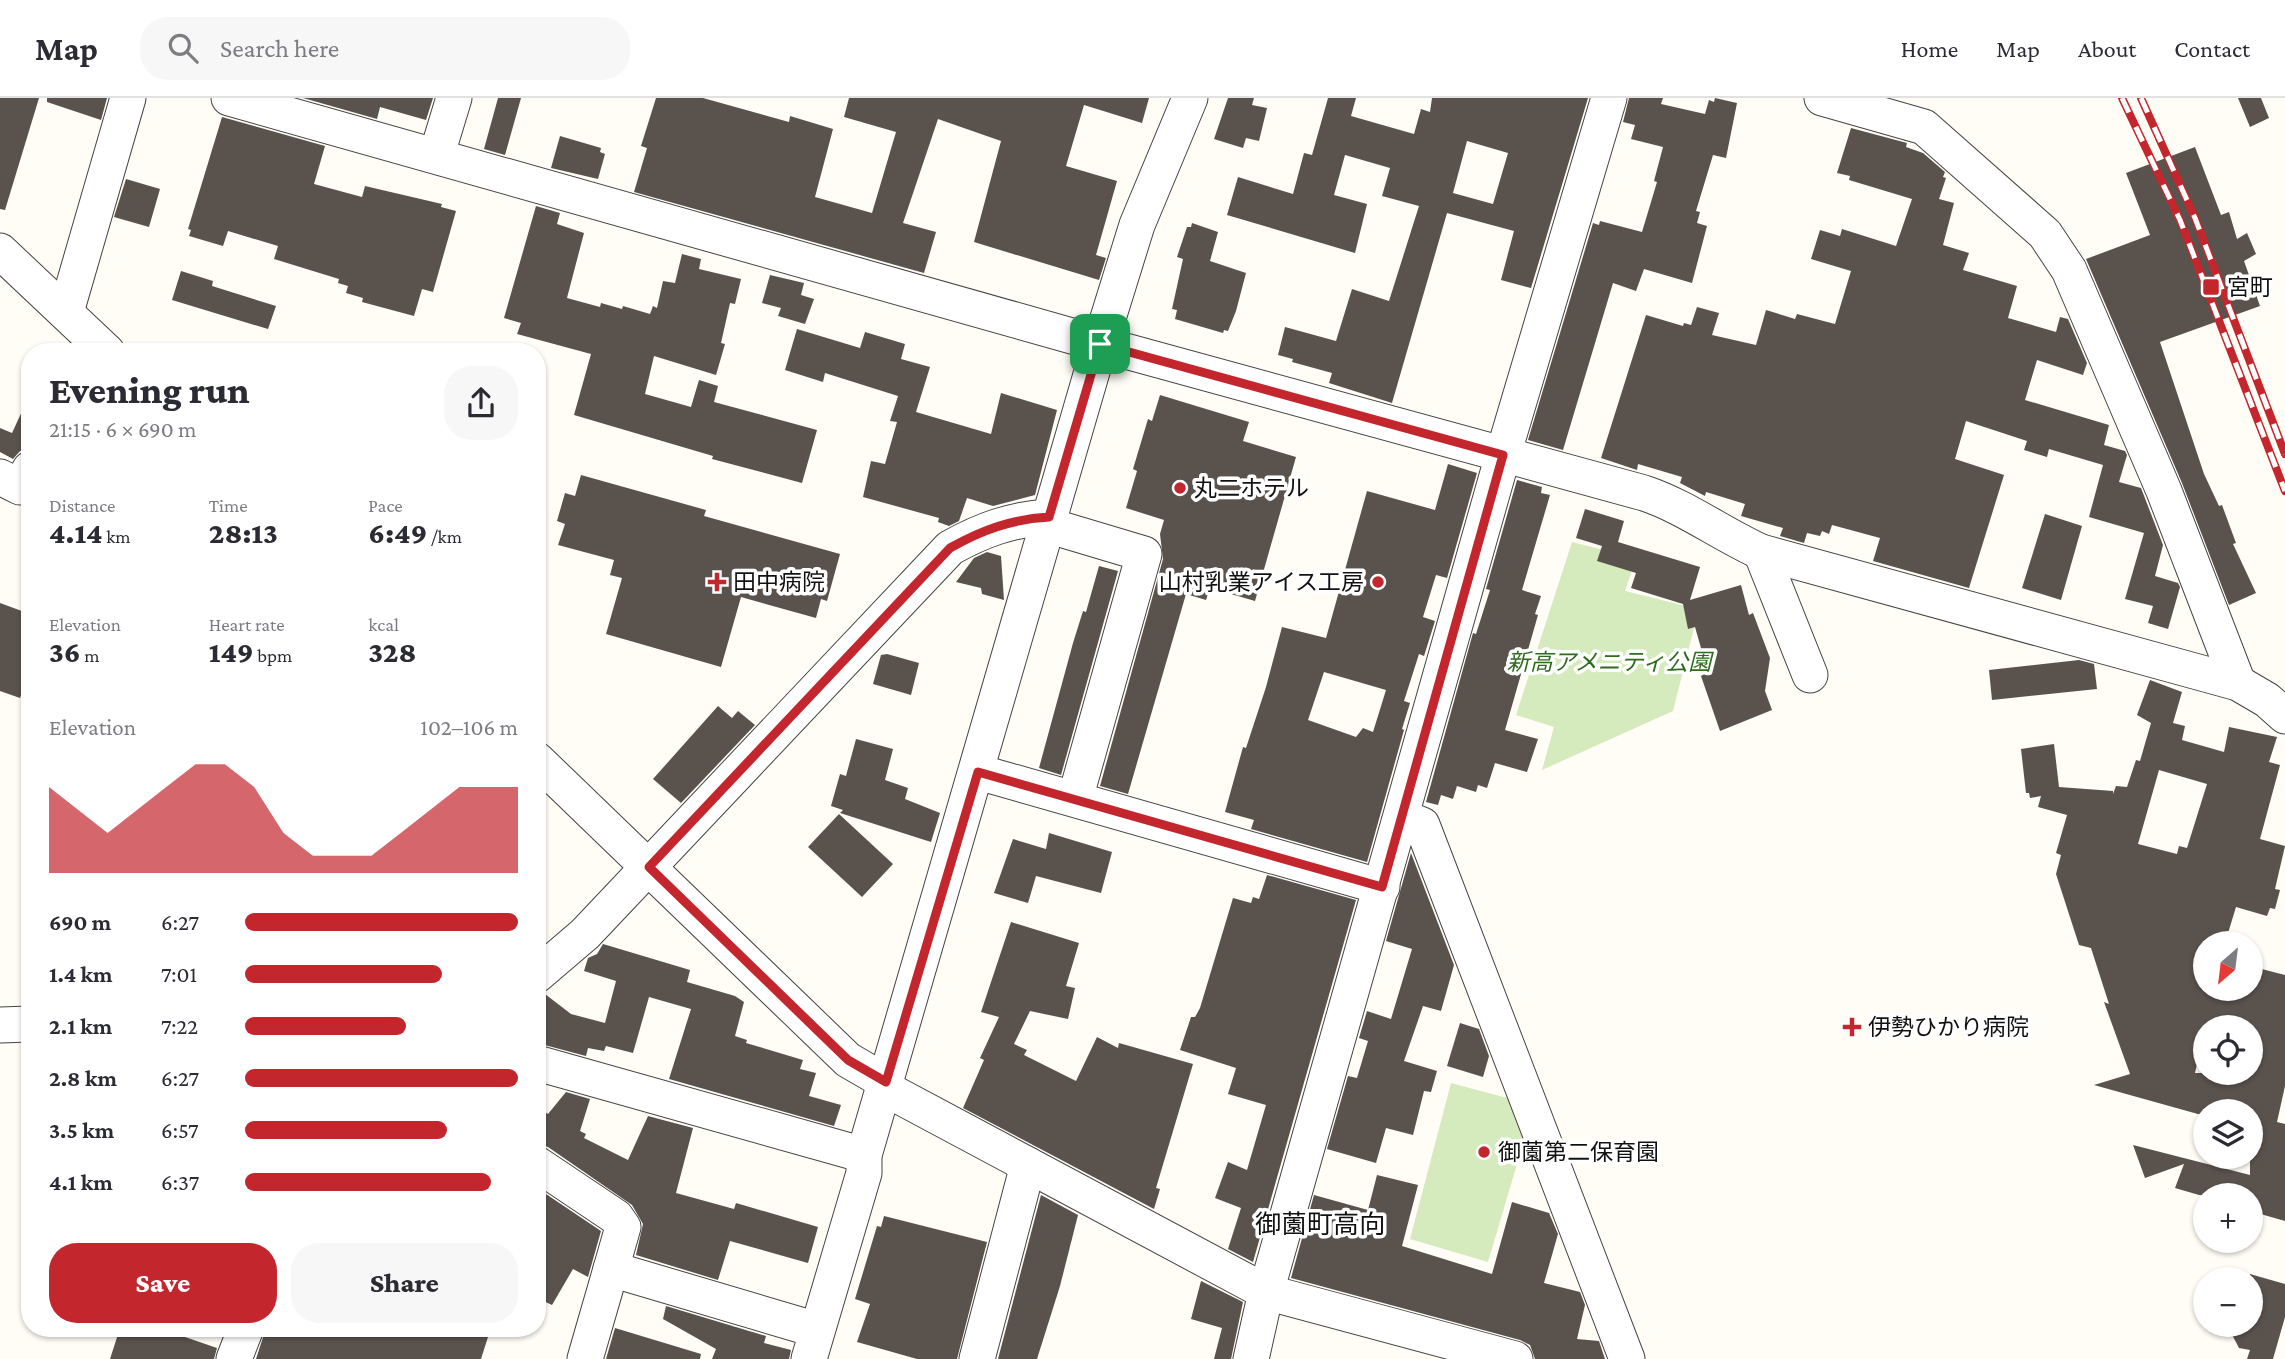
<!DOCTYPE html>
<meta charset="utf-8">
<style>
:root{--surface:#fff;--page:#f7f7f7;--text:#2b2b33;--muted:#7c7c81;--line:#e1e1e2;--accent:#c4262e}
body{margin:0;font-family:"Crimson Pro","Noto Sans JP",serif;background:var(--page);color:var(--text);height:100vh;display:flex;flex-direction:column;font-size:26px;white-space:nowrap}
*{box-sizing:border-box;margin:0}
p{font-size:23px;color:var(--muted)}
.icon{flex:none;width:38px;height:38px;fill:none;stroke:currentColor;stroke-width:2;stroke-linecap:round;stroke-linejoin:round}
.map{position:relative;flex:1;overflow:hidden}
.drawer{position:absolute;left:21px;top:245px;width:525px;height:994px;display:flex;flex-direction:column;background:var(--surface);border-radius:28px;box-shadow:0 2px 5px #0004}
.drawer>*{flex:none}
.needle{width:46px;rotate:208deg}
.controls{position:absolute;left:2193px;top:833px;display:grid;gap:14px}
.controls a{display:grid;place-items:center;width:70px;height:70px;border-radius:50%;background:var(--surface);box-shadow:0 2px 5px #0004;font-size:35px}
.pin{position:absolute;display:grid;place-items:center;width:60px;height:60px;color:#fff;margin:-30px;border-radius:14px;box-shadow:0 4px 10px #0006}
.round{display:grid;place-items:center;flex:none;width:74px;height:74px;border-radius:28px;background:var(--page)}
.headline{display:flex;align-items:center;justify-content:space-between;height:119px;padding:0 28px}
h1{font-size:38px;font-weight:800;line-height:52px}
.figures{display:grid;grid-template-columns:repeat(3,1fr);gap:10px;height:119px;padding:7px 28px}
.figures div{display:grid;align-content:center}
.figures b{font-size:30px;font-weight:800}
.figures small{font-size:19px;font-weight:400}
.figures p{font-size:19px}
.chart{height:196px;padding:14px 28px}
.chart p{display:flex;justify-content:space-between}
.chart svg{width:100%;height:126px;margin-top:7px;fill:var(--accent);opacity:.7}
.cta{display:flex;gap:14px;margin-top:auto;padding:14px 28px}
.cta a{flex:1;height:80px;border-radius:28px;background:var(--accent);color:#fff;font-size:28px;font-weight:800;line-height:80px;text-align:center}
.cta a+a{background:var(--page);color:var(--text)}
ul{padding:0 28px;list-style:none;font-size:23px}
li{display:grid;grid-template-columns:112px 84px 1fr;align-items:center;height:52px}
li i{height:18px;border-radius:9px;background:var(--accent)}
header{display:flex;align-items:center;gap:42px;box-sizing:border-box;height:98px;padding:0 35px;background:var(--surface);border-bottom:2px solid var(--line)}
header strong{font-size:33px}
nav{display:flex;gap:38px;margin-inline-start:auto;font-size:24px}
.search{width:490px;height:63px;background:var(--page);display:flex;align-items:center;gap:18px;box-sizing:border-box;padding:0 24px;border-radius:28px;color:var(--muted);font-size:26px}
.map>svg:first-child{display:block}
.green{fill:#d5ebbd}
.building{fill:#5a524d;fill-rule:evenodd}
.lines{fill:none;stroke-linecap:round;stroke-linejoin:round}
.minor-casing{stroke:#444;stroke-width:37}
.minor{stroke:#fff;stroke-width:35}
.rail-casing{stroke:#c4262e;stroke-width:8}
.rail{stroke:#fff;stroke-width:5;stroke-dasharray:16;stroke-linecap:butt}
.route-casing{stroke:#fff;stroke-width:14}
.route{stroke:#c4262e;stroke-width:9}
.poi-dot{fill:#c4262e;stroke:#fff;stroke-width:2.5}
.labels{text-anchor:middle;stroke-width:7;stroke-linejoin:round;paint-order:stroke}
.poi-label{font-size:23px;fill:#111;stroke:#fff;text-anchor:start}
.park-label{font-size:23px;font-style:italic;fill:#2f6b1f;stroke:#fff}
.quarter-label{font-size:26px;fill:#111;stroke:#fff}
</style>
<header>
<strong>Map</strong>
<div class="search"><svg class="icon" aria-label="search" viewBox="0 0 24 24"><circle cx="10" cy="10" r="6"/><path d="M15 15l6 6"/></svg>Search here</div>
<nav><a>Home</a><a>Map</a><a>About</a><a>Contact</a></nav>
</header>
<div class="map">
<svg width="2285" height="1261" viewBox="0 0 2285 1261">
<rect width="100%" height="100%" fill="#fffdf5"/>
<g class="green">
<path d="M1572,444L1636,460L1625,493L1690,509L1696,522L1673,613L1542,672L1554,629L1516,617Z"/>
<path d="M1451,985L1511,1001L1525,1039L1488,1164L1410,1141Z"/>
</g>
<g class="building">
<path d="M0,0H39L5,112L0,111Z"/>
<path d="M47,0H107L101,22L47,4Z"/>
<path d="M303,0H433L426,22L380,9L377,21Z"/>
<path d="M498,0H521L505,57L484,51Z"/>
<path d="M656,0H703L789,24L790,18L833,31L815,99L872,115L896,34L844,19L849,0H1149L1142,25L1084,7L1066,68L1117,83L1096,157L1106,160L1099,182L974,144L1001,43L938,21L903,125L936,134L924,175L634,94L647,50L641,48Z"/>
<path d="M1228,0H1254L1252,7L1267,10L1259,43L1246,40L1243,50L1214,41Z"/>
<path d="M1328,0H1356L1351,18L1414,36L1421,11L1430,14L1432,0H1588L1531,190L1501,182L1514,133L1447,115L1392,305L1329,285L1332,275L1292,264L1293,261L1278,257L1285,229L1336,243L1352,191L1389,203L1419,108L1382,98L1390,70L1345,57L1334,97L1367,106L1355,155L1227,117L1238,79L1293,96L1304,55L1312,57ZM1467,43L1508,55L1493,106L1453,95Z"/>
<path d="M1629,0H1663L1661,6L1705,16L1709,2L1714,4L1715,0L1737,5L1726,60L1713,57L1696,113L1700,114L1697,125L1707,128L1692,185L1644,171L1636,193L1613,185L1563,352L1528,342L1593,125L1599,127L1600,123L1642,134L1657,84L1654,83L1663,49L1631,41L1635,27L1623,24Z"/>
<path d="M2238,0H2261L2269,20L2250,29Z"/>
<path d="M222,19L325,48L314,86L362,99L365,88L442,106L441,109L456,113L433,194L422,191L414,218L362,204L363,200L346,195L348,188L338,185L339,181L274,161L278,148L228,133L223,148L189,138L191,132L188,131Z"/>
<path d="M1851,30L1907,45L1906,49L1923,55L1945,74L1943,79L1946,80L1939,101L1954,105L1943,147L1969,155L1963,172L2017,188L2008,220L2056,234L2060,219L2068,221L2087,265L2083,277L2037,262L2025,302L2109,327L2104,347L2125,353L2127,357L2119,384L2141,390L2163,447L2155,478L2178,485L2180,489L2168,531L2148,525L2153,508L2125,501L2144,435L2089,419L2103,367L2049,351L2047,359L2024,352L2027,343L1966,323L1955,361L2004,377L1969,490L1873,463L1880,440L1832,427L1829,436L1822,433L1820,438L1807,435L1804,445L1780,438L1783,430L1741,418L1745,406L1706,394L1705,398L1680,385L1682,379L1638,366L1637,372L1601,360L1646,217L1683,228L1684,225L1691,227L1697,209L1719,215L1712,237L1756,247L1766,212L1795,221L1797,216L1835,226L1851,173L1811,161L1820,132L1840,138L1842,131L1896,148L1912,101L1849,82L1850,78L1837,75Z"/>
<path d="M560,38L601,50L600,54L605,56L598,81L551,70Z"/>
<path d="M2195,49L2221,117L2229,114L2237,141L2247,135L2256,156L2244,163L2260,208L2160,244L2204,376L2219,408L2222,407L2236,445L2233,446L2256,495L2229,507L2182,385L2086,161L2150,137L2126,75Z"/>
<path d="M126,81L160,91L149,129L114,119Z"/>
<path d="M536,108L560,115L557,126L584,135L567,200L600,209L601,205L622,211L623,208L650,216L653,208L657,210L663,183L675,185L682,156L701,161L699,171L741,181L735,206L730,205L721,245L725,246L716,277L654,258L645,296L691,309L699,282L718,288L714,304L817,332L802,385L712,361L713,358L574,317L591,256L517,236L521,225L504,220Z"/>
<path d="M1192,125L1218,134L1210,163L1246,175L1236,213L1228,233L1224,232L1223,235L1175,221L1177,212L1172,211L1183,161L1177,159L1187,129H1191Z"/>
<path d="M181,173L213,183L212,188L276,208L268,231L172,202Z"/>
<path d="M770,177L804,185L801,197L814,201L805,226L778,218L781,210L762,205Z"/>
<path d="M797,231L860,250L865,234L905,246L901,261L930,269L916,314L991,336L1001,295L1057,312L1035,397L993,408L967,400L959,423L949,428L938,424L939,420L863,399L871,363L885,366L897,324L890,323L898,298L825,275L823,284L785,272Z"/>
<path d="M30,296V351L20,353L13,361L0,354V330L12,335Z"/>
<path d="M1160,297L1249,324L1243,343L1296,359L1255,503L1210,490L1206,502L1186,496L1128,696L1100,688L1163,461L1160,436L1164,422L1126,410L1137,373L1133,371L1148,321L1152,323Z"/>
<path d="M1448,366L1477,375L1447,480L1436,477L1423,519L1435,523L1424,558L1419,556L1404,603L1410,605L1402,631L1404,632L1367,764L1251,731L1254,722L1225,714L1243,649L1246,650L1266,589L1282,529L1326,540L1367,393L1435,412ZM1324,574L1386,592L1373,634L1363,630L1356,639L1308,622Z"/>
<path d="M581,377L706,412L704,418L840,456L827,503L821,501L816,520L741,499L721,569L606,536L622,480L610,477L614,462L558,447L565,426L557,423L565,395L575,398Z"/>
<path d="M1517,382L1542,389L1541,395L1550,397L1522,492L1541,498L1535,516L1538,517L1505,632L1538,641L1527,674L1495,665L1487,690L1478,687L1476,694L1457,688L1453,701L1441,697L1438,707L1426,704L1473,535L1476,536L1490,492L1486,491Z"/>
<path d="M1585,411L1624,423L1618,444L1700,469L1690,502L1741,487L1749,517L1753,515L1770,560L1765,593L1772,612L1720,633L1701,578L1704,576L1700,566L1705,564L1695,529L1688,531L1683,506L1631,490L1636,475L1597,463L1602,448L1576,440Z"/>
<path d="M2045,416L2082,428L2061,502L2022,490Z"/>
<path d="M987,454L1001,458L1004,502L982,496L981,490L956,484L974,460Z"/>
<path d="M1099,468L1118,473L1061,677L1039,670L1073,545L1083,513L1086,514Z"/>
<path d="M0,505L30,516V574L20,600L0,593Z"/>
<path d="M887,556L919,565L911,597L873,586L881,557Z"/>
<path d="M2079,562L2094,566L2097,591L1992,602L1989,572Z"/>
<path d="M2150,582L2182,594L2173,625L2185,628L2182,642L2224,654L2229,629L2277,639L2269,664L2280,667L2260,741L2285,748L2275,791L2280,792L2275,811L2270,810L2267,818L2236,809L2225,845H2205V891H2250V868L2285,877V988L2277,1024L2285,1026V1123L2250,1113V1097H2199L2175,1090L2184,1066L2145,1080L2133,1047L2250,1077V1013H2205V1018L2094,987L2130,976L2104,904L2109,906L2091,850L2079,847L2056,776L2061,757L2056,755L2067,717L2038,709L2041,698L2030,700L2029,695H2026L2021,651L2054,646L2059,689L2113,693V696L2116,688L2127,689L2136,662L2140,663L2151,625L2137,617ZM2159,672L2207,686L2187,750L2179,748L2177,756L2138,746ZM2205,929H2250V975H2195Z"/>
<path d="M718,608L732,620L738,613L755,627L681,705L653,681Z"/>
<path d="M856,641L893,651L885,682L908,690L905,701L940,715L931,744L840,715L843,712L831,708L840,676L846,678Z"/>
<path d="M839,716L893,766L862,799L808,749Z"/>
<path d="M1049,735L1112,754L1101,795L1036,778L1028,805L994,795L1013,741L1046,751Z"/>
<path d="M1411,755L1454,867L1441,913L1423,908L1404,963L1437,973L1431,994L1424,993L1413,1037L1386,1030L1376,1065L1327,1051L1348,978L1357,980L1368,943L1359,940L1367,913L1391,921L1412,851L1386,843Z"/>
<path d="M1267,777L1356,802L1253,1164L1228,1151L1241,1110L1215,1100L1228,1064L1247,1072L1266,1007L1228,996L1236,970L1180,952L1191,919H1195L1200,910L1233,800L1251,805L1253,799L1259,801Z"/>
<path d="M1011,824L1079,845L1066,888L1075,890L1068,921L1030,913L1014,946L1027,952L1024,957L1076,983L1097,939L1118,950L1119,945L1193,966L1156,1090L1160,1091L1154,1111L963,1010L984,962L980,960L999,919L981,914Z"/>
<path d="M603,846L690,872L687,884L735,898L744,904L735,938L747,942L746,945L803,962L800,971L816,975L809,998L841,1007L834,1028L669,981L691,911L649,899L633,955L606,948L604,953L588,950L586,958L537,945V924L545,896L571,916L605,925L616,883L584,873L588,860L597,856Z"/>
<path d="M1460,925L1479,931L1489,958L1483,979L1447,968Z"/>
<path d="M566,994L590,1001L580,1033L586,1036L584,1040L628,1062L648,1018L693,1030L676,1095L734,1111L736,1105L818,1129L808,1165L730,1143L718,1182L636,1157L643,1126L632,1107L548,1049L537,1046V1009L548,1016Z"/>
<path d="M1377,1077L1418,1087L1402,1148L1492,1176L1512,1104L1549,1115L1558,1136L1544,1185L1580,1194L1585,1207L1577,1241L1599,1243L1605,1261H1535L1530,1247L1520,1242L1291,1180L1314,1097L1368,1112Z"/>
<path d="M537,1090L601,1133L588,1179L573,1171L552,1207L537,1200Z"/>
<path d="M1041,1097L1078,1117L1060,1188L1037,1261H998Z"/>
<path d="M884,1118L987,1144L957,1261H917L857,1244L870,1206L855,1201L877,1128L881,1129Z"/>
<path d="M2250,1176L2285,1186V1219L2273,1261H2247L2250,1252L2239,1250L2227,1227H2250Z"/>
<path d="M1201,1183L1243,1204L1231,1261H1214L1222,1230L1191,1221Z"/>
<path d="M666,1208L766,1238L764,1245L791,1252L789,1261H712L716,1251L663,1221Z"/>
<path d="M120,1230H188L185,1239L217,1250L214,1261H110Z"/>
<path d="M266,1230H485L483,1237L488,1239L481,1261H256Z"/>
<path d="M615,1230L701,1256L700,1261H606Z"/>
</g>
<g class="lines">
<g class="minor-casing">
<g id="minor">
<path d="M229,0L1100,246L1644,395C1686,409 1721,436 1761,454L2238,585L2267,602L2285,618"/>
<path d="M1822,0L1924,29L2045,136L2069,172L2164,393L2238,585"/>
<path d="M437,56L454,0"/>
<path d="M0,153L107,254"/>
<path d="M66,214L128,0"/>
<path d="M0,379L20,389L30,371"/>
<path d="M1047,427L1144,456L1075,701"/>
<path d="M1761,454L1810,577"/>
<path d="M537,662L848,962L886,984"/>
<path d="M978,674L1382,789"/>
<path d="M1402,719L1422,727L1627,1261"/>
<path d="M537,877L585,836L950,450C982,432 1012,421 1049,419"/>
<path d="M0,927L30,926"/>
<path d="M537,965L864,1057"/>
<path d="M884,990L1266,1194L1515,1261"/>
<path d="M537,1066L616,1119L623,1129L611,1171"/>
<path d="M234,1261L246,1230"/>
<path d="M585,1261L611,1171L817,1232"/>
<path d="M809,1261L864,1075V1057L1100,246L1137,127L1190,0"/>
<path d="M977,1261L1028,1067"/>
<path d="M1251,1261L1266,1194L1503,357L1609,0"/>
</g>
</g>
<use href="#minor" class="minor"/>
<g class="rail-casing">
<g id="rail">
<path d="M2122,0L2180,122L2285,393"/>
<path d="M2141,0L2195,120L2285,356"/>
</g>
</g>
<use href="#rail" class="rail"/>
</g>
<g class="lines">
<g class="route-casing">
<path id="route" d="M1100,246L1503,357L1382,789L978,674L886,984L848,962L649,769L950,450C982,432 1012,421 1049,419Z"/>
</g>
<use href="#route" class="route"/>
</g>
<g class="poi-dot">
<rect x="2202" y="180" width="18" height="18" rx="3.5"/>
<circle cx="1180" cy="390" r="7"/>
<path d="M713.5 473.5h7v7h7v7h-7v7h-7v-7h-7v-7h7z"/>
<circle cx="1378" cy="484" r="7"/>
<path d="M1848.5 918.5h7v7h7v7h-7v7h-7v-7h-7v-7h7z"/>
<circle cx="1484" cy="1054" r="7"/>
</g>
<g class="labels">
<g class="poi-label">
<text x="2227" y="197">宮町</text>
<text x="1194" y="398">丸二ホテル</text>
<text x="733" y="492">田中病院</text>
<text x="1364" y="492" text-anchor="end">山村乳業アイス工房</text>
<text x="1868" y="937">伊勢ひかり病院</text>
<text x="1498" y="1062">御薗第二保育園</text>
</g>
<g class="park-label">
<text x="1609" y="572">新高アメニティ公園</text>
</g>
<g class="quarter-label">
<text x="1320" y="1135">御薗町高向</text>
</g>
</g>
</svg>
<div class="controls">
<a><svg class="needle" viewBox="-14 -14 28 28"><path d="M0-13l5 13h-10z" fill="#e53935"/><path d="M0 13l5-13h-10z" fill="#7c7c81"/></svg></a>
<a><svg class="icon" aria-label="locate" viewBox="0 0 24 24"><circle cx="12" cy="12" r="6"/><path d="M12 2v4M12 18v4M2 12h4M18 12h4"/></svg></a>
<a><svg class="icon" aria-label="layers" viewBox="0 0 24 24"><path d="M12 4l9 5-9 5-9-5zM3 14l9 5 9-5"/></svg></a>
<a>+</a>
<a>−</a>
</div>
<div class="pin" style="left:1100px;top:246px;background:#1e9e55"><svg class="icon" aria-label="arrive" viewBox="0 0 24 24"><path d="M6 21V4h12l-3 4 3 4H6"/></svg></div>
<section class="drawer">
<div class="headline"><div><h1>Evening run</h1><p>21:15 · 6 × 690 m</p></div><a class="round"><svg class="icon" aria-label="share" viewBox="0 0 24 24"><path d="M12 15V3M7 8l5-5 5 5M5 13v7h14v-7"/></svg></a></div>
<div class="figures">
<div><p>Distance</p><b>4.14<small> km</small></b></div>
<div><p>Time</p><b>28:13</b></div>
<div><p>Pace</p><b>6:49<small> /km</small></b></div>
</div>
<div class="figures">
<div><p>Elevation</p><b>36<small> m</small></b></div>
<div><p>Heart rate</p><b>149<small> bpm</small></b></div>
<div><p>kcal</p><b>328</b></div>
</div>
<div class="chart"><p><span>Elevation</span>102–106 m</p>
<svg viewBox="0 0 160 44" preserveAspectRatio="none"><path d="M0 44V14L10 22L20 30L30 22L40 14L50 6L60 6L70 14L80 30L90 38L100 38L110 38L120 30L130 22L140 14L150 14L160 14V44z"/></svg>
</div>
<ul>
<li><b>690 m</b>6:27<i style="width:100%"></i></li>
<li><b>1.4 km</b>7:01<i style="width:72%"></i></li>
<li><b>2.1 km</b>7:22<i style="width:59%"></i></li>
<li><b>2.8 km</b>6:27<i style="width:100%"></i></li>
<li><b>3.5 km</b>6:57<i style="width:74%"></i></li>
<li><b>4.1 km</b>6:37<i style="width:90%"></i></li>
</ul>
<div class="cta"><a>Save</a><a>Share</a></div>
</section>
</div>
